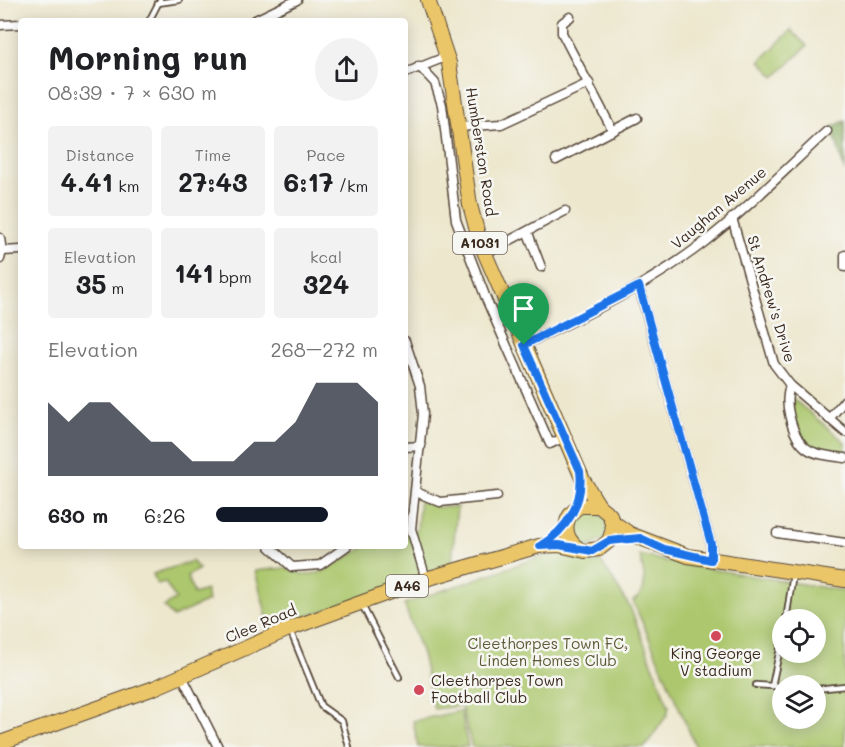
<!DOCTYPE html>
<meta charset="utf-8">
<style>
:root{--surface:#fff;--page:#f2f2f2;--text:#202124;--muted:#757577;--accent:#111827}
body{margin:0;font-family:Mali,sans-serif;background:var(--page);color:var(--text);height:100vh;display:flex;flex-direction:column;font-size:22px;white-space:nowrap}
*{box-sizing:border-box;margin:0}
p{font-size:20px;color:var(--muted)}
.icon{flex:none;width:33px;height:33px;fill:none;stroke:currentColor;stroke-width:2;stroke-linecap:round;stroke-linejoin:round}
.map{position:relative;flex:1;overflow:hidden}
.panel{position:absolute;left:18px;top:18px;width:390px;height:531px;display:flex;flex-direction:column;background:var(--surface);border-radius:6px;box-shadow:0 3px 15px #0003}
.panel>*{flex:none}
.tools{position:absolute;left:772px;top:609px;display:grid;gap:12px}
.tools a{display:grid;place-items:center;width:54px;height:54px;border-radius:50%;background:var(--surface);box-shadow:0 3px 15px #0003;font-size:30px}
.pin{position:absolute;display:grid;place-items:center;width:51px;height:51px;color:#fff;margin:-62px -26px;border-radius:50% 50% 50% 0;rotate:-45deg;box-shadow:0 0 6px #0007}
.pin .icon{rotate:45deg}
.round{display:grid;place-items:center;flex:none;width:63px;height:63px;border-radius:32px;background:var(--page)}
.summary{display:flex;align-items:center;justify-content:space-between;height:102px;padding:0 30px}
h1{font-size:33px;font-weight:700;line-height:45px}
.figures{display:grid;grid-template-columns:repeat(3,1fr);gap:9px;height:102px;padding:6px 30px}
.figures div{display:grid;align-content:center;border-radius:6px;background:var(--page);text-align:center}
.figures b{font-size:26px;font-weight:700}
.figures small{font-size:16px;font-weight:400}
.figures p{font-size:16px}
.chart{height:168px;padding:12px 30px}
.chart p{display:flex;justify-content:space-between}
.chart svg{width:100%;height:108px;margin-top:6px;fill:var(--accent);opacity:.7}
ul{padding:0 30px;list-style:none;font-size:20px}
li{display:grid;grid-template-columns:96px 72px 1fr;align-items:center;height:45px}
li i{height:15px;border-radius:8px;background:var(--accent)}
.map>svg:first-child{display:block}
.green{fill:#acc76d;stroke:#747846;stroke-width:1.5;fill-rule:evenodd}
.forest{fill:#89ac60;stroke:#626b3f;stroke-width:1.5}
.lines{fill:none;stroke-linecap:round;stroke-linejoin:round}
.service-casing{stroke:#564638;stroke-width:8}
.minor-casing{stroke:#564638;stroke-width:11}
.primary-casing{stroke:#564638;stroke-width:16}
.service{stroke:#fff;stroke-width:4.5}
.minor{stroke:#fff;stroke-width:8}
.primary{stroke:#ebc669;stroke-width:14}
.route-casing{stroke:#fff;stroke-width:12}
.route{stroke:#1a73e8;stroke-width:8}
.poi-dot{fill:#d1495b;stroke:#f6f6f2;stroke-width:2}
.labels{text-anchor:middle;stroke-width:5;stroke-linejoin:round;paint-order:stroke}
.shield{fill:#f6f6f2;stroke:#73675e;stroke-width:1.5}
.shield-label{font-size:14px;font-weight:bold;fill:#3b2a1e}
.street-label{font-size:15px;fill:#3b2a1e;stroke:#f6f6f2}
.park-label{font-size:15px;fill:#5d5936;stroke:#f6f6f2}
.poi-label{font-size:15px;fill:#3b2a1e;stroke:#f6f6f2}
</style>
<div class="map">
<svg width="845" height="747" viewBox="0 0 845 747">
<rect width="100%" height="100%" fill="#f6f6f2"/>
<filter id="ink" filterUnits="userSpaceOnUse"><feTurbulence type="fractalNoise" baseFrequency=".0167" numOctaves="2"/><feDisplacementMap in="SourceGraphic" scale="12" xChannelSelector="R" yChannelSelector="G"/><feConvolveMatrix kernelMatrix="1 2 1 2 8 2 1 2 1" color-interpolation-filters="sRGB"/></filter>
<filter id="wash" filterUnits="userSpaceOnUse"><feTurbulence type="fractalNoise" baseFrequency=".008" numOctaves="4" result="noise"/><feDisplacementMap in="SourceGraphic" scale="24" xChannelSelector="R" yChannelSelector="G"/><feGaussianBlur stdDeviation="1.35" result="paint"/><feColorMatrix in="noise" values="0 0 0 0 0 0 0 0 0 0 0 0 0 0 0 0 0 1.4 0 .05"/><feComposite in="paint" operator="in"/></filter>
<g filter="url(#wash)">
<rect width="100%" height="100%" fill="#ede7cd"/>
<g class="green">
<path d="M791,30L807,46L775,77L760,61Z"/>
<path d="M789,398L793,399L845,442V454C797,446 801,444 789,398Z"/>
<path d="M420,498L437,507H457L452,563L419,578L270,629L255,571L285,568L305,575L322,572L366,546H405V532L417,530Z"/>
<path d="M590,509L607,519L606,538L589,547L577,542L571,524L578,513Z"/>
<path d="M560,553L592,563L601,561L630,607L669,707L667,715L645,747H472L461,706L434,709L422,654L404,604L548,554Z"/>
<path d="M640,555L674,563L845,591V747H696L633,601C651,590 643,573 640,555ZM783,620H816V652H783ZM783,686H816V718H783Z"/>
<path d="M192,561L199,569L187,576L194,594L206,590L208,601L173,617L164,607L176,599L165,582L157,584L153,574Z"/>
<path d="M461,711L468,747H418L413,721Z"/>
</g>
<path class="forest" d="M845,121V172L832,127Z"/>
</g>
<g filter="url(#ink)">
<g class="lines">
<g class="service-casing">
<g id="service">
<path d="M158,3L179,0"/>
<path d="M149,21L160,0"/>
<path d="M362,605L399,677"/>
<path d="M786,620L793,574"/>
<path d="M290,630L321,706L342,721L349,747"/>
<path d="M783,634L772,686L783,687"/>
<path d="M756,685L772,686"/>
<path d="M816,689L845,686"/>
</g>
</g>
<g class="minor-casing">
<g id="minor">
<path d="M570,17L562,23V33L613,131"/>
<path d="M253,21L297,0"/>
<path d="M0,25L21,24"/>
<path d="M419,66L435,83L442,105L456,220L487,301L550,444L565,437"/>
<path d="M405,73L448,56"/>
<path d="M459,127L501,124L589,83"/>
<path d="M556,160L637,118"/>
<path d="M732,218L774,364L790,385L845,432"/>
<path d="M528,233L541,267"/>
<path d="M0,238L2,251L0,259"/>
<path d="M2,251L21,250"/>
<path d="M484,254L565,211"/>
<path d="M845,255V267"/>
<path d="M639,287L711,544V559"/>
<path d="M405,341L420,386L423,414L411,529L426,579"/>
<path d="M524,345C586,315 647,286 702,244C746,210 786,169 827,131"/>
<path d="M790,385C786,399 787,407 791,422C800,454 815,454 845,458"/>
<path d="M829,419L845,400"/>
<path d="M405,447L421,446"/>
<path d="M416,492L440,502L497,496"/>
<path d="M777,533L845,543"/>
<path d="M269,546L292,567L320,565L347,546"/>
<path d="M181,674L218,747"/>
</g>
</g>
<g class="primary-casing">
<g id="primary">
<path d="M428,0L449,63L470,205L480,242L583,480L599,506"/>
<path d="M613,522L630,534L688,556L845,580"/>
<path d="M0,743L154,688L289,629L426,579L539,546L559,545L585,551L599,549L609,541L613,529L610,515L599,506H580C562,517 562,537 579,549"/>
</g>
</g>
<use href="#service" class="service"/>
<use href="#minor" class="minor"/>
<use href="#primary" class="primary"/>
</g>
</g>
<g class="lines" filter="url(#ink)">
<g class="route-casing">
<path id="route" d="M639,286L711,544V560L664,549L640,538L609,541L592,551L559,545L540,546C567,530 584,503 580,471L524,345Z"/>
</g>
<use href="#route" class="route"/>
</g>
<g class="poi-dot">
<circle cx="716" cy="636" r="6"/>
<circle cx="419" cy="690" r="6"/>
</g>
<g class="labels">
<g class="shield">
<rect x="453" y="232" width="54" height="22" rx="4.5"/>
<rect x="386" y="575" width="42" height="22" rx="4.5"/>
</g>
<g class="shield-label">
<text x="480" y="248">A1031</text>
<text x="407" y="591">A46</text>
</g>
<g class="street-label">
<text transform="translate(481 152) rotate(81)" y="5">Humberston Road</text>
<text transform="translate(719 208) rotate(-40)" y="5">Vaughan Avenue</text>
<text transform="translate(771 299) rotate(73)" y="5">St Andrew's Drive</text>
<text transform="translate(261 624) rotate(-23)" y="5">Clee Road</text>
</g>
<g class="park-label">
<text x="548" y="649">Cleethorpes Town FC,<tspan x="548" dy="17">Linden Homes Club</tspan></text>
</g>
<g class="poi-label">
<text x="716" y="659">King George<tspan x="716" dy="17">V stadium</tspan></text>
<text x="431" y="686" text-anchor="start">Cleethorpes Town<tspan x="431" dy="17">Football Club</tspan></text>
</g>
</g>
</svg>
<div class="tools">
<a><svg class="icon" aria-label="locate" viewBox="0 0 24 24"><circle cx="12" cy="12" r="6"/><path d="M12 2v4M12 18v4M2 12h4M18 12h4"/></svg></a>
<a><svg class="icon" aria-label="layers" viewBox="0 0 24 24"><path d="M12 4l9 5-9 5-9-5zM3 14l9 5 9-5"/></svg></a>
</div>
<div class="pin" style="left:524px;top:345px;background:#1e9e55"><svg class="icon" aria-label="arrive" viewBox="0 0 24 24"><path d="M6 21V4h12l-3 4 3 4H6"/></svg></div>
<section class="panel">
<div class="summary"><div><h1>Morning run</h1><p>08:39 · 7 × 630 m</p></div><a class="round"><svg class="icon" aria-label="share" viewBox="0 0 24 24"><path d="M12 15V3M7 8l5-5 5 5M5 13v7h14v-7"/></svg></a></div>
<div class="figures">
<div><p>Distance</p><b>4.41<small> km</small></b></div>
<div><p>Time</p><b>27:43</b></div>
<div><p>Pace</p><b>6:17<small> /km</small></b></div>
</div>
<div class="figures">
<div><p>Elevation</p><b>35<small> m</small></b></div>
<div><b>141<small> bpm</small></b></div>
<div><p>kcal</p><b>324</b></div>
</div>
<div class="chart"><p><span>Elevation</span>268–272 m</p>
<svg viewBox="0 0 160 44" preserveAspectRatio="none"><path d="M0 44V14L10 22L20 14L30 14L40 22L50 30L60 30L70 38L80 38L90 38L100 30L110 30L120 22L130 6L140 6L150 6L160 14V44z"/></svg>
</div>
<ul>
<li><b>630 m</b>6:26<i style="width:69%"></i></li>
</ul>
</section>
</div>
